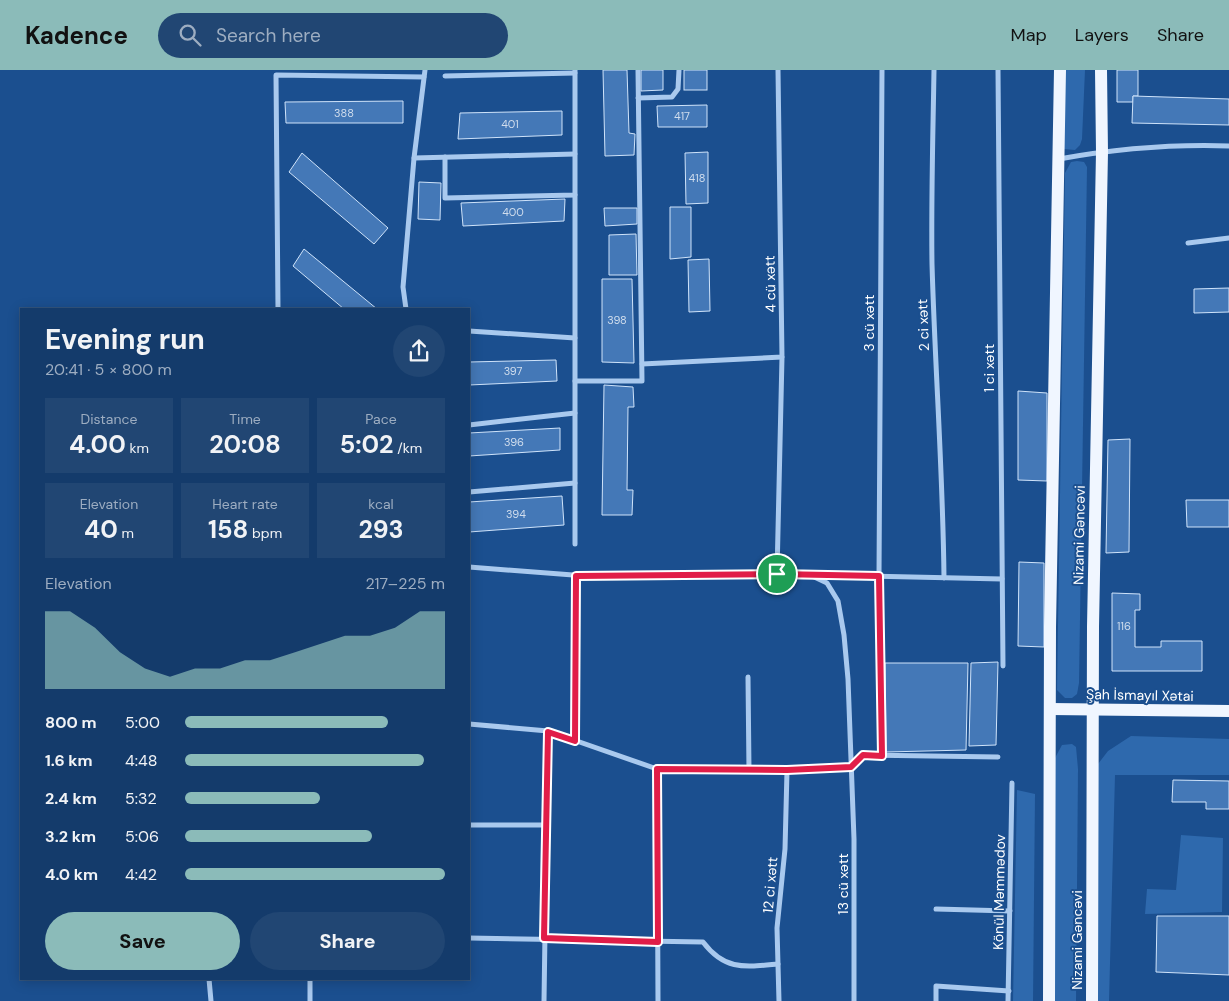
<!DOCTYPE html>
<meta charset="utf-8">
<style>
:root{--surface:#143b6b;--page:#214673;--text:#f1f3f6;--muted:#9dadc1;--line:#33557e;--accent:#8bbbb9}
body{margin:0;font-family:"DM Sans",sans-serif;background:var(--page);color:var(--text);height:100vh;display:flex;flex-direction:column;font-size:19px;white-space:nowrap}
*{box-sizing:border-box;margin:0}
p{font-size:16px;color:var(--muted)}
.icon{flex:none;width:28px;height:28px;fill:none;stroke:currentColor;stroke-width:2;stroke-linecap:round;stroke-linejoin:round}
.map{position:relative;flex:1;overflow:hidden}
.side{position:absolute;left:20px;top:238px;width:450px;height:672px;display:flex;flex-direction:column;background:var(--surface);border-radius:0px;box-shadow:0 2px 12px #0003,0 0 0 1px var(--line)}
.side>*{flex:none}
.pin{position:absolute;display:grid;place-items:center;width:42px;height:42px;color:#fff;margin:-21px;border:2px solid #fff;border-radius:50%;box-shadow:0 1px 5px #0007}
.round{display:grid;place-items:center;flex:none;width:52px;height:52px;border-radius:26px;background:var(--page)}
.head{display:flex;align-items:center;justify-content:space-between;height:85px;padding:0 25px}
h1{font-size:28px;font-weight:700;line-height:38px}
.metrics{display:grid;grid-template-columns:repeat(3,1fr);gap:8px;height:85px;padding:5px 25px}
.metrics div{display:grid;align-content:center;border-radius:0px;background:var(--page);text-align:center}
.metrics b{font-size:25px;font-weight:700}
.metrics small{font-size:14px;font-weight:400}
.metrics p{font-size:14px}
.chart{height:140px;padding:10px 25px}
.chart p{display:flex;justify-content:space-between}
.chart svg{width:100%;height:90px;margin-top:5px;fill:var(--accent);opacity:.7}
.primary-button{display:flex;gap:10px;margin-top:auto;padding:10px 25px}
.primary-button a{flex:1;height:58px;border-radius:30px;background:var(--accent);color:#111;font-size:20px;font-weight:700;line-height:58px;text-align:center}
.primary-button a+a{background:var(--page);color:var(--text)}
ul{padding:0 25px;list-style:none;font-size:16px}
li{display:grid;grid-template-columns:80px 60px 1fr;align-items:center;height:38px}
li i{height:12px;border-radius:6px;background:var(--accent)}
header{display:flex;align-items:center;gap:30px;box-sizing:border-box;height:70px;padding:0 25px;background:var(--accent);color:#111}
header strong{font-size:24px}
nav{display:flex;gap:28px;margin-inline-start:auto;font-size:18px}
.search{width:350px;height:45px;background:var(--page);display:flex;align-items:center;gap:12px;box-sizing:border-box;padding:0 18px;border-radius:28px;color:var(--muted);font-size:19px}
.map>svg:first-child{display:block}
.green{fill:#2e69ad}
.building{fill:#4478b7;stroke:#cfe3fa}
.lines{fill:none;stroke-linecap:round;stroke-linejoin:round}
.street{stroke:#a9c9ee;stroke-width:5}
.primary{stroke:#f0f6ff;stroke-width:12}
.route-casing{stroke:#fff;stroke-width:10}
.route{stroke:#e11d48;stroke-width:6}
.labels{text-anchor:middle;stroke-width:4;stroke-linejoin:round;paint-order:stroke}
.number-label{font-size:11px;fill:#d0dded}
.street-label{font-size:14px;fill:#fff;stroke:#1b4f8f}
</style>
<header>
<strong>Kadence</strong>
<div class="search"><svg class="icon" aria-label="search" viewBox="0 0 24 24"><circle cx="10" cy="10" r="6"/><path d="M15 15l6 6"/></svg>Search here</div>
<nav><a>Map</a><a>Layers</a><a>Share</a></nav>
</header>
<div class="map">
<svg width="1229" height="931" viewBox="0 0 1229 931">
<rect width="100%" height="100%" fill="#1b4f8f"/>
<g class="green">
<path d="M1064,0H1085L1082,69L1080,75L1075,80L1064,79Z"/>
<path d="M1077,91L1084,92L1087,97L1079,613L1077,624L1072,628H1065L1057,620L1065,103L1071,92Z"/>
<path d="M1131,666L1229,669V705H1115L1109,931H1097L1098,694L1108,681Z"/>
<path d="M1072,674L1076,677L1078,699L1076,931H1054L1055,688L1062,675Z"/>
<path d="M1017,720L1035,724L1033,931H1013Z"/>
<path d="M1181,765L1223,768L1222,842L1145,844L1147,819L1176,820Z"/>
</g>
<g class="building">
<path d="M603,0H627L629,63L635,64L634,85L605,86Z"/>
<path d="M641,0H663V20L641,21Z"/>
<rect x="684" y="0" width="23" height="20"/>
<path d="M1117,0H1138V26H1133V32H1117Z"/>
<path d="M1133,26L1229,29V55L1132,53Z"/>
<path d="M403,31V53H286L285,32Z"/>
<path d="M707,35V57H658L657,36Z"/>
<path d="M562,41V65L458,69L460,43Z"/>
<path d="M708,82V133L686,134L685,83Z"/>
<path d="M302,83L388,158L374,174L289,102Z"/>
<path d="M419,112L441,113L440,150L418,149Z"/>
<path d="M565,129L564,151L463,156L461,133Z"/>
<path d="M670,137H691V187L670,189Z"/>
<path d="M604,138H637V154L605,156Z"/>
<path d="M636,164L637,205H609V165Z"/>
<path d="M304,179L377,239H344L293,196Z"/>
<path d="M709,189L710,241L689,242L688,190Z"/>
<path d="M602,209H632L634,293L602,292Z"/>
<path d="M1229,218V242L1194,243V219Z"/>
<path d="M556,290L557,311L469,315V292Z"/>
<path d="M604,315L633,317L634,337H628L627,420H633L632,445H602Z"/>
<path d="M1018,321L1047,323V411L1018,410Z"/>
<path d="M560,358V380L469,386V363Z"/>
<path d="M1130,369L1129,482L1106,483L1108,370Z"/>
<path d="M562,426L564,455L469,462V432Z"/>
<path d="M1186,430H1229V457H1187Z"/>
<path d="M1019,492L1044,493V577L1018,576Z"/>
<path d="M1112,523L1140,524V540H1135V577H1161V571H1202V601H1112Z"/>
<path d="M998,592L996,675L969,676L971,593Z"/>
<path d="M885,593H968L966,680L886,682Z"/>
<path d="M1173,710L1229,711V739H1206V732H1172Z"/>
<path d="M1157,846H1229V905L1156,902Z"/>
</g>
<g class="lines">
<g class="street">
<path d="M882,0L879,506L882,686"/>
<path d="M934,0C933,64 931,129 932,194C935,299 943,403 944,508"/>
<path d="M998,0L1003,596"/>
<path d="M445,6L575,3"/>
<path d="M638,28L672,27L678,19L679,0"/>
<path d="M445,87V128L575,125V0"/>
<path d="M414,88L575,84"/>
<path d="M1059,89C1115,79 1172,74 1229,76"/>
<path d="M575,125V311H642L638,0"/>
<path d="M1188,173L1229,168"/>
<path d="M278,239L276,5L424,7"/>
<path d="M406,239L403,217L414,88L425,0"/>
<path d="M469,261L575,268"/>
<path d="M642,294L782,287L778,0"/>
<path d="M469,355L575,343"/>
<path d="M469,422L575,413"/>
<path d="M575,474V311"/>
<path d="M469,497L586,506L777,504L782,287"/>
<path d="M777,504L1002,509"/>
<path d="M808,504L827,513L838,531L844,565L848,609L854,769V931"/>
<path d="M748,607L749,700"/>
<path d="M469,654L548,661L657,699L787,701L851,697L863,685L998,687"/>
<path d="M575,671L576,506"/>
<path d="M657,699L658,931"/>
<path d="M469,755H546"/>
<path d="M936,839L1010,841"/>
<path d="M469,868L703,872C725,901 745,897 778,894"/>
<path d="M209,909L211,931"/>
<path d="M310,931V909"/>
<path d="M544,931L548,661"/>
<path d="M779,931L777,858L785,779L787,701"/>
<path d="M936,931V916L1009,921"/>
<path d="M1008,931L1012,713"/>
</g>
<g class="primary">
<path d="M1050,639L1229,641"/>
<path d="M1049,931L1050,557L1060,0"/>
<path d="M1092,931L1093,557L1102,82L1101,0"/>
</g>
</g>
<g class="lines">
<g class="route-casing">
<path id="route" d="M777,504L879,506L882,686L863,685L851,697L787,700L657,699L658,872L544,868L548,662L575,671L576,506Z"/>
</g>
<use href="#route" class="route"/>
</g>
<g class="labels">
<g class="number-label">
<text x="344" y="47">388</text>
<text x="682" y="50">417</text>
<text x="510" y="58">401</text>
<text x="697" y="112">418</text>
<text x="513" y="146">400</text>
<text x="617" y="254">398</text>
<text x="513" y="305">397</text>
<text x="514" y="376">396</text>
<text x="516" y="448">394</text>
<text x="1124" y="560">116</text>
</g>
<g class="street-label">
<text transform="translate(770 214) rotate(-91)" y="5">4 cü xətt</text>
<text transform="translate(869 253) rotate(-90)" y="5">3 cü xətt</text>
<text transform="translate(923 255) rotate(-92)" y="5">2 ci xətt</text>
<text transform="translate(989 298) rotate(-90)" y="5">1 ci xətt</text>
<text transform="translate(1079 465) rotate(-89)" y="5">Nizami Gəncəvi</text>
<text transform="translate(1140 625) rotate(1)" y="5">Şah İsmayıl Xətai</text>
<text transform="translate(843 814) rotate(-90)" y="5">13 cü xətt</text>
<text transform="translate(770 815) rotate(-85)" y="5">12 ci xətt</text>
<text transform="translate(999 822) rotate(-89)" y="5">Könül Məmmədov</text>
<text transform="translate(1077 870) rotate(-90)" y="5">Nizami Gəncəvi</text>
</g>
</g>
</svg>
<div class="pin" style="left:777px;top:504px;background:#1e9e55"><svg class="icon" aria-label="arrive" viewBox="0 0 24 24"><path d="M6 21V4h12l-3 4 3 4H6"/></svg></div>
<section class="side">
<div class="head"><div><h1>Evening run</h1><p>20:41 · 5 × 800 m</p></div><a class="round"><svg class="icon" aria-label="share" viewBox="0 0 24 24"><path d="M12 15V3M7 8l5-5 5 5M5 13v7h14v-7"/></svg></a></div>
<div class="metrics">
<div><p>Distance</p><b>4.00<small> km</small></b></div>
<div><p>Time</p><b>20:08</b></div>
<div><p>Pace</p><b>5:02<small> /km</small></b></div>
</div>
<div class="metrics">
<div><p>Elevation</p><b>40<small> m</small></b></div>
<div><p>Heart rate</p><b>158<small> bpm</small></b></div>
<div><p>kcal</p><b>293</b></div>
</div>
<div class="chart"><p><span>Elevation</span>217–225 m</p>
<svg viewBox="0 0 160 44" preserveAspectRatio="none"><path d="M0 44V6L10 6L20 14L30 26L40 34L50 38L60 34L70 34L80 30L90 30L100 26L110 22L120 18L130 18L140 14L150 6L160 6V44z"/></svg>
</div>
<ul>
<li><b>800 m</b>5:00<i style="width:78%"></i></li>
<li><b>1.6 km</b>4:48<i style="width:92%"></i></li>
<li><b>2.4 km</b>5:32<i style="width:52%"></i></li>
<li><b>3.2 km</b>5:06<i style="width:72%"></i></li>
<li><b>4.0 km</b>4:42<i style="width:100%"></i></li>
</ul>
<div class="primary-button"><a>Save</a><a>Share</a></div>
</section>
</div>
